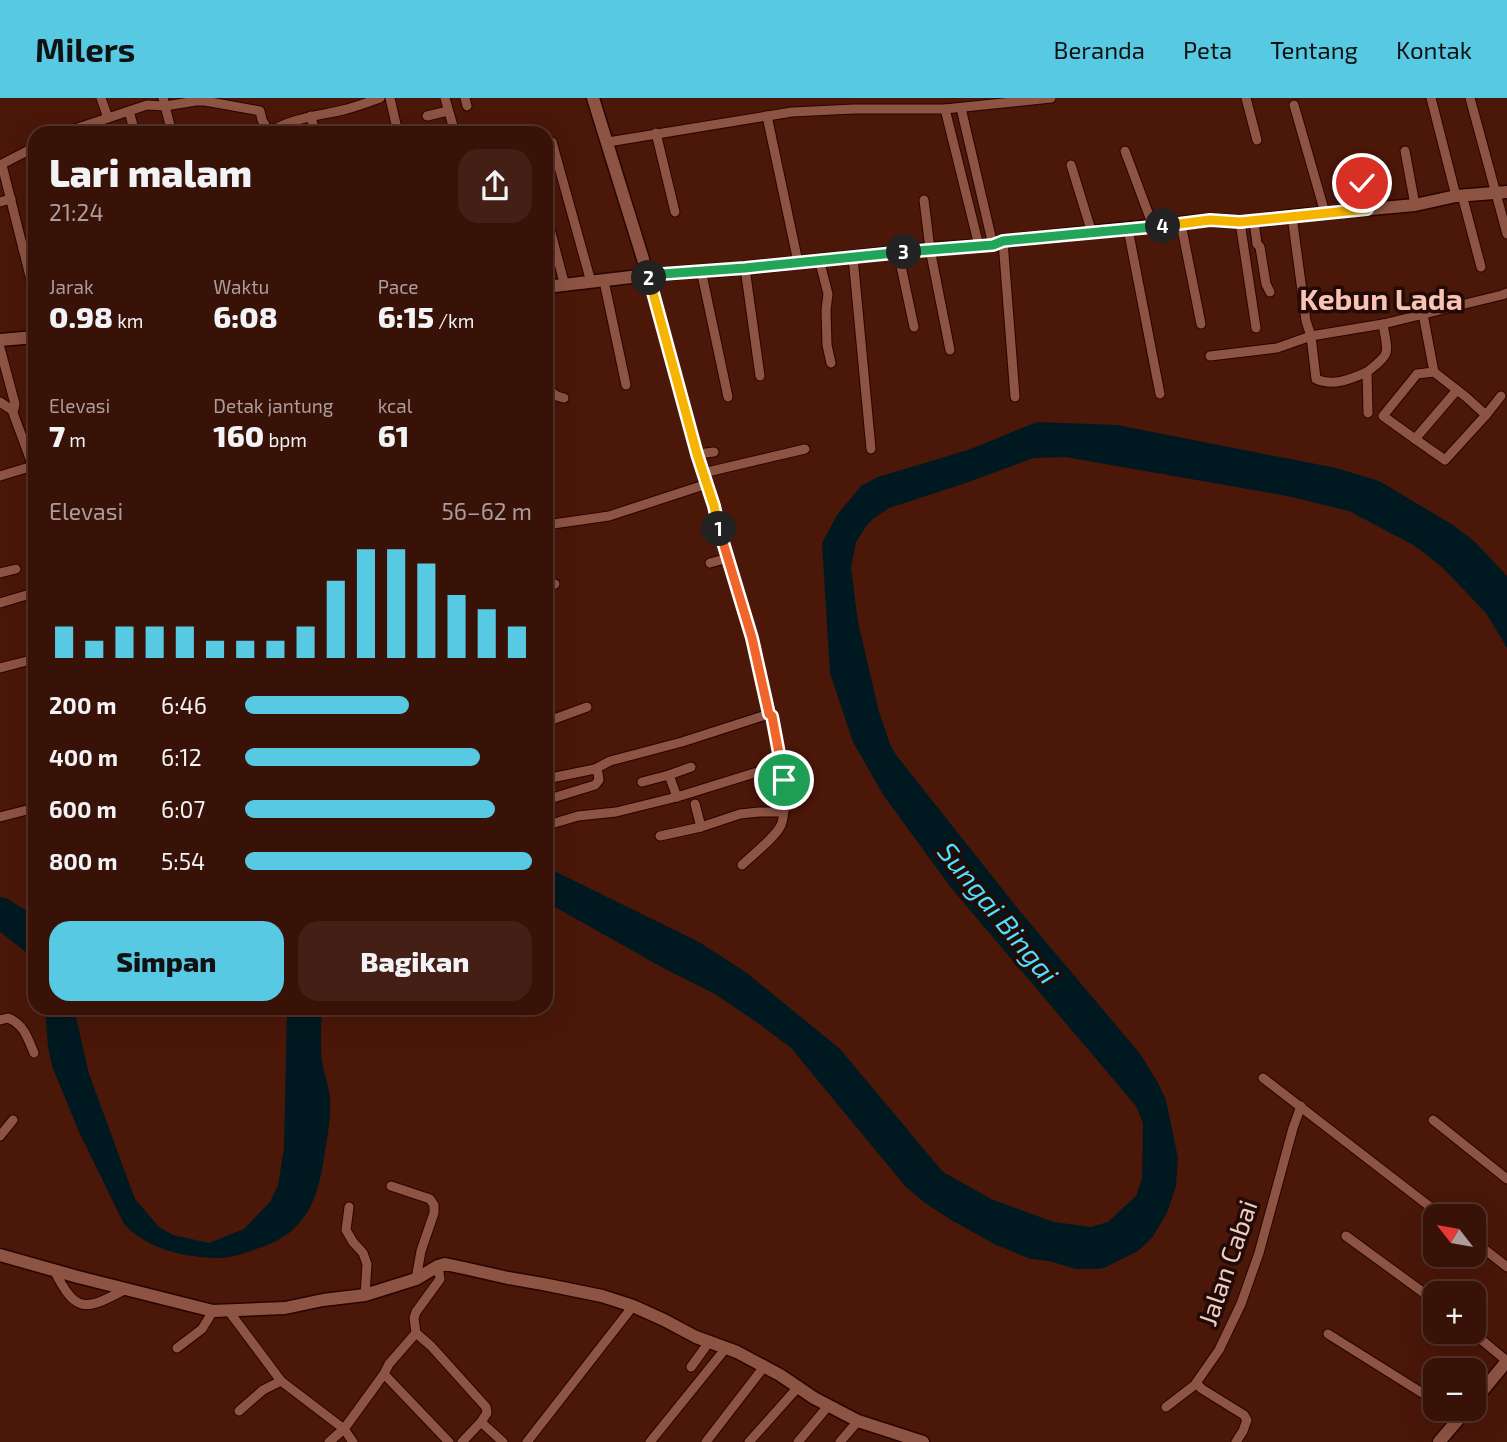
<!DOCTYPE html>
<html lang="id">
<meta charset="utf-8">
<style>
:root{--surface:#381107;--page:#431f15;--text:#f1f3f6;--muted:#ab9d9b;--line:#523128;--accent:#58c9e3}
body{margin:0;font-family:"Exo 2",sans-serif;background:var(--page);color:var(--text);height:100vh;display:flex;flex-direction:column;font-size:26px;white-space:nowrap}
*{box-sizing:border-box;margin:0}
p{font-size:23px;color:var(--muted)}
.icon{flex:none;width:38px;height:38px;fill:none;stroke:currentColor;stroke-width:2;stroke-linecap:round;stroke-linejoin:round}
.map{position:relative;flex:1;overflow:hidden}
.details{position:absolute;left:28px;top:28px;width:525px;height:889px;display:flex;flex-direction:column;background:var(--surface);border-radius:21px;box-shadow:0 7px 28px #0002,0 0 0 2px var(--line)}
.details>*{flex:none}
.needle{width:46px;rotate:301deg}
.controls{position:absolute;left:1423px;top:1106px;display:grid;gap:14px}
.controls a{display:grid;place-items:center;width:63px;height:63px;border-radius:14px;background:var(--surface);box-shadow:0 7px 28px #0002,0 0 0 2px var(--line);font-size:35px}
.pin{position:absolute;display:grid;place-items:center;width:60px;height:60px;color:#fff;margin:-30px;border:4px solid #fff;border-radius:50%;box-shadow:0 2px 7px #0007}
.km{position:absolute;width:35px;height:35px;margin:-18px;border-radius:50%;background:#222;color:#fff;font-size:19px;line-height:35px;text-align:center}
.round{display:grid;place-items:center;flex:none;width:74px;height:74px;border-radius:21px;background:var(--page)}
.head{display:flex;align-items:center;justify-content:space-between;height:119px;padding:0 21px}
h1{font-size:38px;font-weight:800;line-height:52px}
.metrics{display:grid;grid-template-columns:repeat(3,1fr);gap:10px;height:119px;padding:7px 21px}
.metrics div{display:grid;align-content:center}
.metrics b{font-size:30px;font-weight:800}
.metrics small{font-size:19px;font-weight:400}
.metrics p{font-size:19px}
.chart{height:196px;padding:14px 21px}
.chart p{display:flex;justify-content:space-between}
.chart svg{width:100%;height:126px;margin-top:7px;stroke:var(--accent);stroke-width:6}
.primary-button{display:flex;gap:14px;margin-top:auto;padding:14px 21px}
.primary-button a{flex:1;height:80px;border-radius:21px;background:var(--accent);color:#111;font-size:28px;font-weight:800;line-height:80px;text-align:center}
.primary-button a+a{background:var(--page);color:var(--text)}
ul{padding:0 21px;list-style:none;font-size:23px}
li{display:grid;grid-template-columns:112px 84px 1fr;align-items:center;height:52px}
li i{height:18px;border-radius:9px;background:var(--accent)}
header{display:flex;align-items:center;gap:42px;box-sizing:border-box;height:98px;padding:0 35px;background:var(--accent);color:#111}
header strong{font-size:33px}
nav{display:flex;gap:38px;margin-inline-start:auto;font-size:24px}
.map>svg:first-child{display:block}
.water{fill:#001920}
.lines{fill:none;stroke-linecap:round;stroke-linejoin:round}
.street-casing{stroke:#290400;stroke-width:11}
.secondary-casing{stroke:#290400;stroke-width:15}
.street{stroke:#8d5343;stroke-width:9}
.secondary{stroke:#8d5343;stroke-width:12}
.split-1-casing{stroke:#fff;stroke-width:14}
.split-2-casing{stroke:#fff;stroke-width:14}
.split-3-casing{stroke:#fff;stroke-width:14}
.split-4-casing{stroke:#fff;stroke-width:14}
.split-5-casing{stroke:#fff;stroke-width:14}
.split-1{stroke:#f0652b;stroke-width:9}
.split-2{stroke:#f5b400;stroke-width:9}
.split-3{stroke:#22a559;stroke-width:9}
.split-4{stroke:#22a559;stroke-width:9}
.split-5{stroke:#f5b400;stroke-width:9}
.labels{text-anchor:middle;stroke-width:7;stroke-linejoin:round;paint-order:stroke}
.street-label{font-size:26px;fill:#efcdc4;stroke:#220b06}
.water-label{font-size:28px;font-style:italic;fill:#4cdfff;stroke:#220b06}
.quarter-label{font-size:30px;font-weight:bold;fill:#f9c3b5;stroke:#220b06}
</style>
<header>
<strong>Milers</strong>
<nav><a>Beranda</a><a>Peta</a><a>Tentang</a><a>Kontak</a></nav>
</header>
<div class="map">
<svg width="1507" height="1344" viewBox="0 0 1507 1344">
<rect width="100%" height="100%" fill="#4a1709"/>
<g class="water">
<path d="M1037,324L1117,327L1336,370L1379,383L1453,427L1475,444L1507,478V550L1486,515L1442,469L1415,448L1349,413L1287,398L1065,359L1034,360L963,386L889,410L873,421L867,427L856,444L851,470L858,524L879,614L890,646L896,657L1019,812L1141,957L1158,985L1166,1002L1178,1060L1176,1088L1167,1115L1152,1140L1138,1153L1104,1170L1095,1171H1076L1049,1163L1031,1161L996,1147L953,1123L925,1105L906,1089L791,950L762,928L715,896L665,871L546,804V769L699,844L747,875L840,951L943,1074L991,1101L1054,1124L1091,1129L1108,1124L1136,1098L1142,1081L1143,1025L1136,1008L952,791L884,698L853,644L830,575L822,445L837,417L861,388L878,379L968,352Z"/>
<path d="M0,799L6,800L35,818V867L26,854L0,834Z"/>
<path d="M45,910H74L89,976L135,1101L159,1129L173,1137L209,1145L244,1131L270,1104L278,1087L284,1050L287,910H322C321,928 320,945 322,963C324,976 329,987 330,1000C331,1017 328,1036 325,1053C319,1097 309,1133 262,1149C247,1154 232,1161 216,1160C183,1159 147,1151 124,1126L79,1034L52,968L48,949Z"/>
</g>
<g class="lines">
<g class="street-casing">
<g id="street">
<path d="M101,0L108,20"/>
<path d="M163,0L172,35"/>
<path d="M390,0L398,35"/>
<path d="M445,0L455,35"/>
<path d="M465,0L467,8"/>
<path d="M1246,0L1257,42"/>
<path d="M1431,0L1456,98"/>
<path d="M1470,0L1507,136"/>
<path d="M1294,7L1325,115"/>
<path d="M961,10L993,147"/>
<path d="M945,11L979,148"/>
<path d="M129,13L135,35"/>
<path d="M311,18L315,35"/>
<path d="M427,18L448,13"/>
<path d="M767,18L798,164"/>
<path d="M270,34C292,20 318,18 343,12C356,9 368,4 380,0"/>
<path d="M63,35L147,7L165,8L196,3H205L260,13L262,22L270,35"/>
<path d="M656,35L675,114"/>
<path d="M552,44L591,184"/>
<path d="M608,44L792,14L854,11H945L1051,0"/>
<path d="M1125,53L1153,128"/>
<path d="M1405,53L1415,107"/>
<path d="M1356,63L1362,85L1367,111"/>
<path d="M0,67L35,49"/>
<path d="M2,67L35,198"/>
<path d="M1071,67L1092,135"/>
<path d="M1462,97L1481,169"/>
<path d="M924,102L930,151L950,252"/>
<path d="M0,104L11,101"/>
<path d="M546,116L565,188"/>
<path d="M1292,118L1306,223L1311,238L1383,226L1502,197L1507,195"/>
<path d="M1254,123L1257,146L1260,149L1266,186L1270,194"/>
<path d="M1240,124L1256,230"/>
<path d="M1181,126L1201,226"/>
<path d="M1128,131L1160,296"/>
<path d="M1003,143L1015,299"/>
<path d="M23,151L35,148"/>
<path d="M898,154L914,229"/>
<path d="M853,159L871,351"/>
<path d="M819,161L828,196L826,212L827,247L831,265"/>
<path d="M745,170L760,278"/>
<path d="M701,172L728,299"/>
<path d="M648,177L697,356L752,540L769,616L772,618C777,641 790,707 781,727C776,739 752,757 742,767"/>
<path d="M604,183L626,287"/>
<path d="M1423,216L1434,274L1466,299L1486,317L1501,298"/>
<path d="M0,250L15,306L14,311L12,312"/>
<path d="M1210,258L1277,250L1311,238L1316,281C1333,289 1351,281 1367,274L1368,315"/>
<path d="M1367,274C1392,254 1388,257 1383,226"/>
<path d="M546,278C549,289 550,298 564,300"/>
<path d="M1457,292L1415,341L1445,362L1486,317"/>
<path d="M0,304L12,312L35,374"/>
<path d="M1415,341L1383,318L1417,276L1434,274"/>
<path d="M697,356L714,354"/>
<path d="M703,375L805,351"/>
<path d="M0,378L33,368"/>
<path d="M546,427L609,418L707,386"/>
<path d="M710,465L728,460"/>
<path d="M0,475L16,471"/>
<path d="M546,488L555,486"/>
<path d="M30,496L35,517"/>
<path d="M0,505L30,496L35,493"/>
<path d="M0,570L35,561"/>
<path d="M546,624L587,609"/>
<path d="M669,677L677,699"/>
<path d="M546,681L595,671L610,663L682,644L769,616"/>
<path d="M642,684L669,677L691,669"/>
<path d="M546,702L595,687L599,682L598,675L595,671"/>
<path d="M695,706L701,729L740,716L759,714H784"/>
<path d="M0,719L35,710"/>
<path d="M546,725L551,726L578,718L616,714L677,699L780,667"/>
<path d="M660,738L701,729"/>
<path d="M0,922L8,920C24,926 28,941 34,955"/>
<path d="M1263,980L1442,1118"/>
<path d="M1433,1022L1507,1081"/>
<path d="M0,1038L13,1022"/>
<path d="M391,1088L430,1101L434,1107V1115L421,1153L416,1181"/>
<path d="M349,1109L346,1132L353,1144L363,1155L367,1166L365,1197"/>
<path d="M1346,1138L1435,1203"/>
<path d="M1474,1143L1507,1169"/>
<path d="M54,1172C76,1216 85,1213 126,1191"/>
<path d="M228,1212L281,1283L263,1292L239,1313"/>
<path d="M1472,1234L1507,1263"/>
<path d="M416,1235L414,1220L416,1214L440,1181L438,1168"/>
<path d="M1328,1236L1435,1303"/>
<path d="M177,1250L202,1231L213,1213"/>
<path d="M691,1269L709,1244"/>
<path d="M384,1276L389,1266L416,1235L431,1248L486,1309L487,1315L481,1324"/>
<path d="M281,1283L344,1331L353,1344"/>
<path d="M1166,1309L1196,1286"/>
<path d="M1446,1311L1460,1319"/>
<path d="M329,1344L344,1331L384,1276L449,1344"/>
<path d="M462,1344L481,1324L503,1344"/>
<path d="M527,1344L633,1208"/>
<path d="M650,1344L726,1250"/>
<path d="M706,1344L763,1270"/>
<path d="M749,1344L799,1288"/>
<path d="M798,1344L829,1307"/>
<path d="M840,1344L858,1323"/>
<path d="M1236,1344L1243,1333L1247,1322L1244,1317L1202,1291L1196,1285L1219,1252L1241,1206L1259,1155L1293,1030L1301,1008"/>
</g>
</g>
<g class="secondary-casing">
<g id="secondary">
<path d="M593,0L648,177"/>
<path d="M546,189L648,177L745,170L930,151L993,147L1003,143L1210,122L1240,124L1254,123L1292,118L1415,107L1456,98L1507,94"/>
<path d="M0,242L35,239"/>
<path d="M0,1157L78,1179L213,1213L285,1210L323,1202L365,1197L416,1181L438,1168L445,1166L464,1170L508,1180L543,1186L602,1198L633,1208L664,1222L696,1239L737,1254L780,1277L814,1300L858,1323L923,1344"/>
<path d="M1474,1303L1507,1263"/>
<path d="M1439,1344L1467,1311"/>
</g>
</g>
<use href="#street" class="street"/>
<use href="#secondary" class="secondary"/>
</g>
<g class="lines">
<g class="split-1-casing">
<path id="split-1" d="M719,431L752,540L769,616L772,618L784,682"/>
</g>
<g class="split-2-casing">
<path id="split-2" d="M649,180L697,356L714,408L719,431"/>
</g>
<g class="split-3-casing">
<path id="split-3" d="M649,180L648,177L745,170L904,154"/>
</g>
<g class="split-4-casing">
<path id="split-4" d="M904,154L993,147L1003,143L1163,128"/>
</g>
<g class="split-5-casing">
<path id="split-5" d="M1163,128L1210,122L1240,124L1367,111L1362,85"/>
</g>
<use href="#split-1" class="split-1"/>
<use href="#split-2" class="split-2"/>
<use href="#split-3" class="split-3"/>
<use href="#split-4" class="split-4"/>
<use href="#split-5" class="split-5"/>
</g>
<g class="labels">
<g class="street-label">
<text transform="translate(1228 1165) rotate(-71)" y="9">Jalan Cabai</text>
</g>
<g class="water-label">
<text transform="translate(998 815) rotate(51)" y="10">Sungai Bingai</text>
</g>
<g class="quarter-label">
<text x="1381" y="212">Kebun Lada</text>
</g>
</g>
</svg>
<div class="controls">
<a><svg class="needle" viewBox="-14 -14 28 28"><path d="M0-13l5 13h-10z" fill="#e53935"/><path d="M0 13l5-13h-10z" fill="#ab9d9b"/></svg></a>
<a>+</a>
<a>−</a>
</div>
<div class="pin" style="left:784px;top:682px;background:#1e9e55"><svg class="icon" aria-label="arrive" viewBox="0 0 24 24"><path d="M6 21V4h12l-3 4 3 4H6"/></svg></div>
<div class="pin" style="left:1362px;top:85px;background:#d93025"><svg class="icon" aria-label="check" viewBox="0 0 24 24"><path d="M5 12l5 5 9-10"/></svg></div>
<b class="km" style="left:719px;top:431px">1</b>
<b class="km" style="left:649px;top:180px">2</b>
<b class="km" style="left:904px;top:154px">3</b>
<b class="km" style="left:1163px;top:128px">4</b>
<section class="details">
<div class="head"><div><h1>Lari malam</h1><p>21:24</p></div><a class="round"><svg class="icon" aria-label="share" viewBox="0 0 24 24"><path d="M12 15V3M7 8l5-5 5 5M5 13v7h14v-7"/></svg></a></div>
<div class="metrics">
<div><p>Jarak</p><b>0.98<small> km</small></b></div>
<div><p>Waktu</p><b>6:08</b></div>
<div><p>Pace</p><b>6:15<small> /km</small></b></div>
</div>
<div class="metrics">
<div><p>Elevasi</p><b>7<small> m</small></b></div>
<div><p>Detak jantung</p><b>160<small> bpm</small></b></div>
<div><p>kcal</p><b>61</b></div>
</div>
<div class="chart"><p><span>Elevasi</span>56–62 m</p>
<svg viewBox="0 0 160 44" preserveAspectRatio="none"><path d="M5 44V33M15 44V38M25 44V33M35 44V33M45 44V33M55 44V38M65 44V38M75 44V38M85 44V33M95 44V17M105 44V6M115 44V6M125 44V11M135 44V22M145 44V27M155 44V33"/></svg>
</div>
<ul>
<li><b>200 m</b>6:46<i style="width:57%"></i></li>
<li><b>400 m</b>6:12<i style="width:82%"></i></li>
<li><b>600 m</b>6:07<i style="width:87%"></i></li>
<li><b>800 m</b>5:54<i style="width:100%"></i></li>
</ul>
<div class="primary-button"><a>Simpan</a><a>Bagikan</a></div>
</section>
</div>
